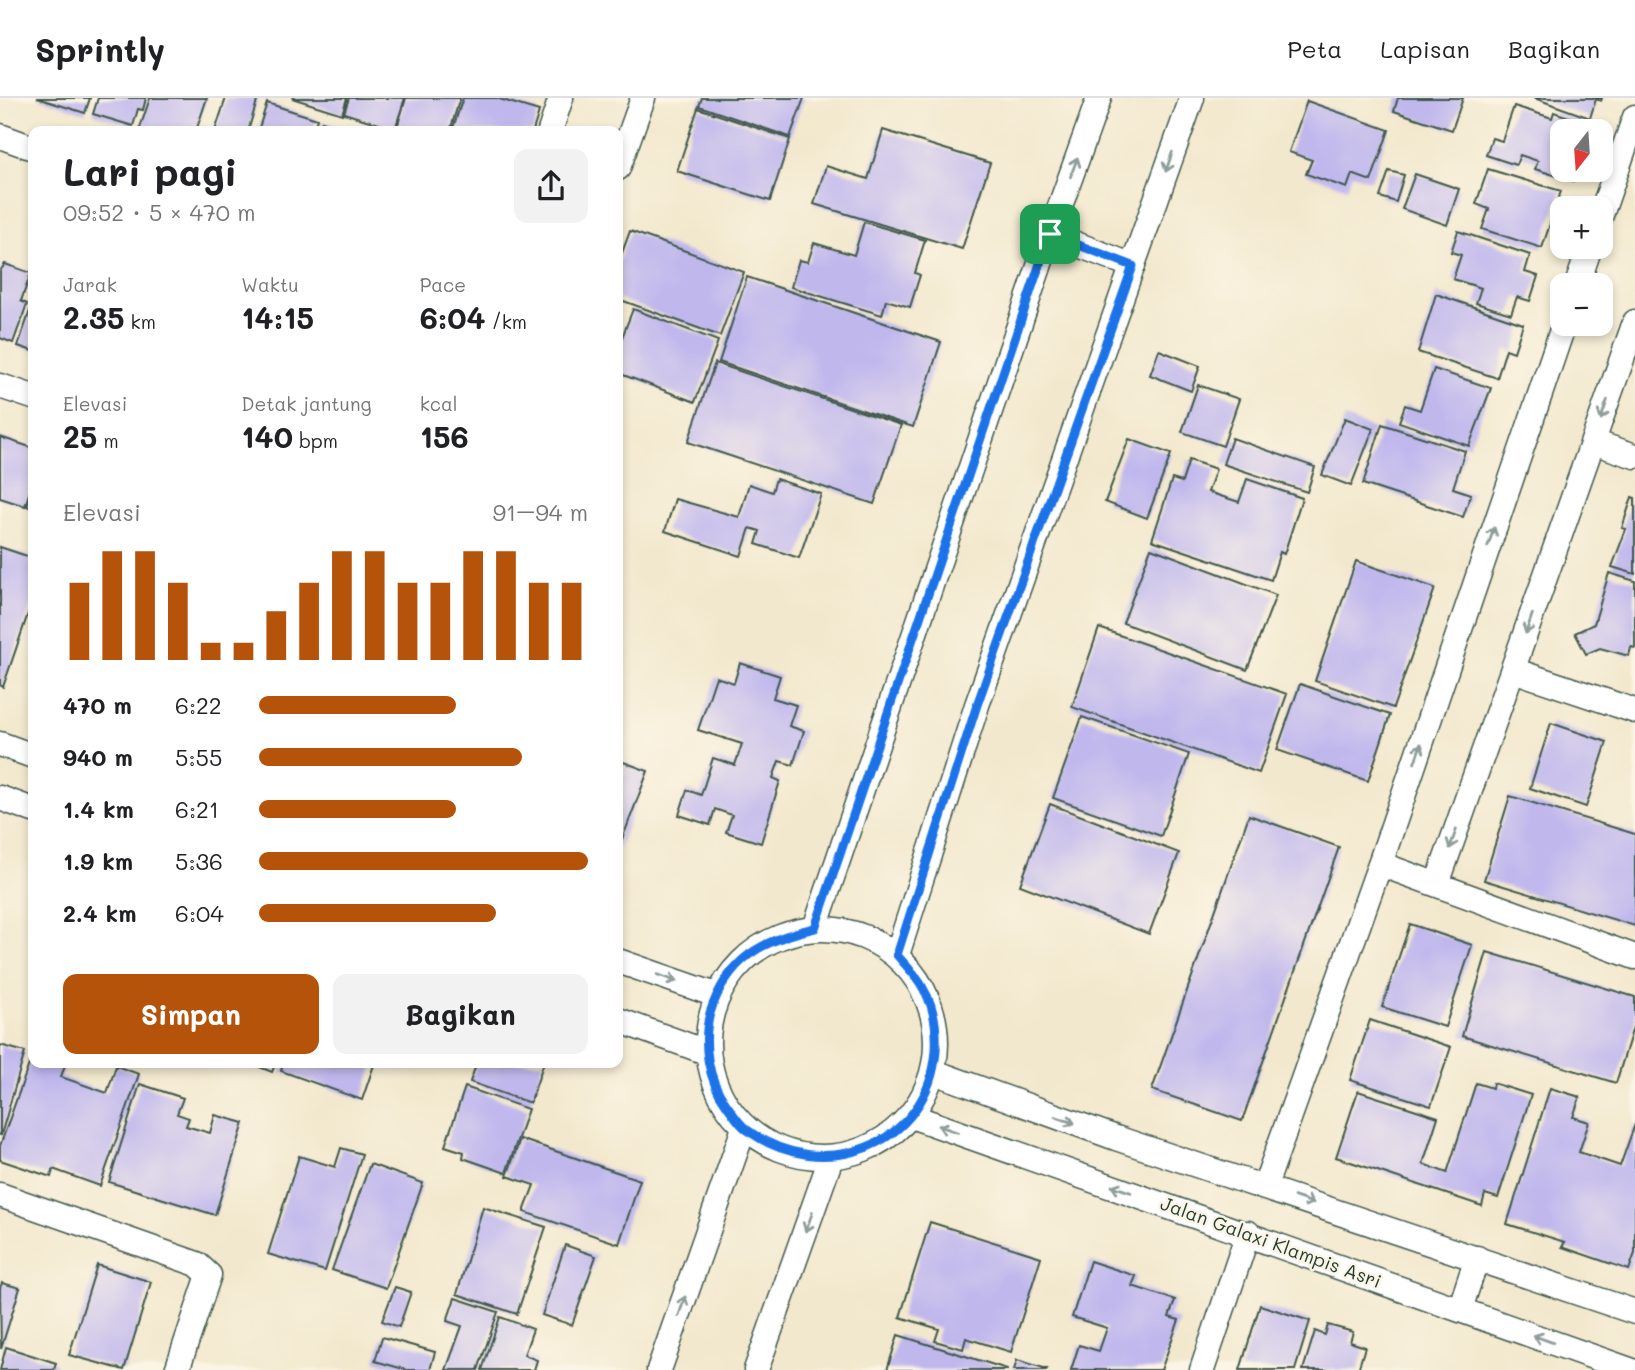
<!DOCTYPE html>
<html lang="id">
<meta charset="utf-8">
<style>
:root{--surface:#fff;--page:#f2f2f2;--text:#202124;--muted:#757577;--line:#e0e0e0;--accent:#b45309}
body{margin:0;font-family:Mali,sans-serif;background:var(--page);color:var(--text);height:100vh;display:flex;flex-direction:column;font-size:26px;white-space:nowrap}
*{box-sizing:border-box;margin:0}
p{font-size:23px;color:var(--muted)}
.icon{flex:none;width:38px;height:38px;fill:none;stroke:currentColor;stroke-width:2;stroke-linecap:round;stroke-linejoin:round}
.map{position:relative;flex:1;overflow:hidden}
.sheet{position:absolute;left:28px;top:28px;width:595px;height:942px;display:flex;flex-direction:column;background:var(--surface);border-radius:14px;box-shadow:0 4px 10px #0003}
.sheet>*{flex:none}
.needle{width:46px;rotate:197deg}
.buttons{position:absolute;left:1550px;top:21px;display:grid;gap:14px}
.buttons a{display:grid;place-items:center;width:63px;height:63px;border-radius:14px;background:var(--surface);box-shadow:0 4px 10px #0003;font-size:35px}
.pin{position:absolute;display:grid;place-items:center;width:60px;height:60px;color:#fff;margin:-30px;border-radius:14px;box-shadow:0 4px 10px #0006}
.round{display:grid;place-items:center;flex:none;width:74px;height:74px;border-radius:14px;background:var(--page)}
.overview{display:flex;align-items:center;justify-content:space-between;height:119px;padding:0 35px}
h1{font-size:38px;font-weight:700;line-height:52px}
.figures{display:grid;grid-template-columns:repeat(3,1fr);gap:10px;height:119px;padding:7px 35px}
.figures div{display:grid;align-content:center}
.figures b{font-size:30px;font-weight:700}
.figures small{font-size:19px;font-weight:400}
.figures p{font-size:19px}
.chart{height:196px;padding:14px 35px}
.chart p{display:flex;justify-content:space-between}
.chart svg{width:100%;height:126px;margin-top:7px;stroke:var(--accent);stroke-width:6}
.button{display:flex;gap:14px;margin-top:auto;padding:14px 35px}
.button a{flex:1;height:80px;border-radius:14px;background:var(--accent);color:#fff;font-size:28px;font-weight:700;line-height:80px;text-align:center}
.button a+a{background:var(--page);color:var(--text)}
ul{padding:0 35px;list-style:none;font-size:23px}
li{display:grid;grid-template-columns:112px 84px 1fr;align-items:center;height:52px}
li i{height:18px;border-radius:9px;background:var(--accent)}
header{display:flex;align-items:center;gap:42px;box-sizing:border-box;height:98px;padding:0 35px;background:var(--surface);border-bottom:2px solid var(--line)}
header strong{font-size:33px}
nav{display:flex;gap:38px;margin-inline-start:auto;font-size:24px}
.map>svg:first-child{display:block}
.building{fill:#c0b8ed}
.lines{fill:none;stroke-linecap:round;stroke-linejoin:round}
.street-casing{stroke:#3f574b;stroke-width:27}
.street{stroke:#fff;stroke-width:24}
.oneway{stroke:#8f9e9a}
.route-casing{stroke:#fff;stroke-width:14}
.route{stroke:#1a73e8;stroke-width:9}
.labels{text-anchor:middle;stroke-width:5;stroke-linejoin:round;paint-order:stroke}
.street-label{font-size:19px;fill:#1f3d34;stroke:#fcf5e5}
</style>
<header>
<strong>Sprintly</strong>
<nav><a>Peta</a><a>Lapisan</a><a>Bagikan</a></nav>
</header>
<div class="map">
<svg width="1635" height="1272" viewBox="0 0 1635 1272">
<rect width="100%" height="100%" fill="#fcf5e5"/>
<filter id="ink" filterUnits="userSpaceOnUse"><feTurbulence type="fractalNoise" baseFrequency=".0143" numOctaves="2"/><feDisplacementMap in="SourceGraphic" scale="14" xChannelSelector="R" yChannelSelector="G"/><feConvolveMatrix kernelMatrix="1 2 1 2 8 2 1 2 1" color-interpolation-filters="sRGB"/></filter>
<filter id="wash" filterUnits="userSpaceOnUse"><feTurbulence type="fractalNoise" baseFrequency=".00686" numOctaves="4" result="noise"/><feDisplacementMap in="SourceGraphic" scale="28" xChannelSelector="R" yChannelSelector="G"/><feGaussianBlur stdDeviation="1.57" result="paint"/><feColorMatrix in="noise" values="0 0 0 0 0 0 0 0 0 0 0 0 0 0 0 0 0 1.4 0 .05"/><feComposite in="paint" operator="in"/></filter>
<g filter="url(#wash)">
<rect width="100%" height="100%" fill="#f2e8cd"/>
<g id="blocks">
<g class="building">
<path d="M37,0H90L85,15Z"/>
<path d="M98,0H146L143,12L138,11L133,28L93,16Z"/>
<path d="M150,0H207L196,33H139Z"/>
<path d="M226,0H258L248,33H215Z"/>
<path d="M292,0H347L342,16Z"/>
<path d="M349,0H405L395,31L344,15Z"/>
<path d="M406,0H460L450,33H396Z"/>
<path d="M463,0H496L539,13L533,33H452Z"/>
<path d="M702,0H804L790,39L699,8Z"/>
<path d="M1398,0H1463L1452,32L1394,13Z"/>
<path d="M1534,0H1602L1601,3L1596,1L1590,20Z"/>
<path d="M1307,3L1389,32L1371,83L1352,76L1347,90L1306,76L1312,62L1289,54Z"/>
<path d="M267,5L317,21L313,33H258Z"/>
<path d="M1514,8L1552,20L1554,14L1592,27L1589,33H1563V72H1577L1573,83L1535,71L1538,63L1520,57L1516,67L1486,57L1492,40L1502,43Z"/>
<path d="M698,10L790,41L770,103L677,73Z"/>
<path d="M322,23L352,33H318Z"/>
<path d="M883,32L990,65L962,151L814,106L826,68L868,81Z"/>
<path d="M1488,71L1561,93L1542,150L1482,131L1489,111L1476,106Z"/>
<path d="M1389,73L1404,77L1396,104L1380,99Z"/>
<path d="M1415,76L1459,91L1447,127L1402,111Z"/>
<path d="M864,124L925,142L915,175L920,177L910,209L886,202L882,217L791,189L799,162L808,164L814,145L854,157Z"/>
<path d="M630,133L744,174L720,238L618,201V166Z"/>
<path d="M1458,133L1530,157L1525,174L1538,178L1530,203L1517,199L1511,216L1476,205L1481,190L1453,181L1461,157L1451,154Z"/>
<path d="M5,166L31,175L21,203L27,206L13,245L0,240V173Z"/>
<path d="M747,179L941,244L913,329L719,264Z"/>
<path d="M1436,196L1523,226L1514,254L1506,251L1497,280L1418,254Z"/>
<path d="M33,204V253L18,248Z"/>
<path d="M633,211L718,243L695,304L618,275V250Z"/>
<path d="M1159,252L1200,268L1191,293L1150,277Z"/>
<path d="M715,265L901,327L874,406L688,344Z"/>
<path d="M1434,271L1491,290L1469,348L1399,324L1405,307L1420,312Z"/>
<path d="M1198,287L1239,301L1223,348L1182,334Z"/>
<path d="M1345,320L1373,331L1351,388L1322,377Z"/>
<path d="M1382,326L1465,353L1453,390L1471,396L1463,419L1363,386Z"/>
<path d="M0,339L33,350V383L25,408L0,400Z"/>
<path d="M1232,340L1315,369L1307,394L1223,366Z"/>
<path d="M1129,341L1171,356L1147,420L1105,404Z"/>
<path d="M1189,362L1216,371L1208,394L1239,404L1247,381L1302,400L1284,456L1280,454L1271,482L1152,442L1172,381L1182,384Z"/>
<path d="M776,381L821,396L799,460L756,446L760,433L750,430L741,458L665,433L675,401L739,419L749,386L772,394Z"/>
<path d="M33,390V411L27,408Z"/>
<path d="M1632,399L1635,400V476L1612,469L1626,431L1622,430Z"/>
<path d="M0,449L33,460V501L3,589L0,587Z"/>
<path d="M1151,450L1276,497L1247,572L1123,525Z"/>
<path d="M1356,463L1435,490L1393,610L1315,583Z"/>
<path d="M1609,475L1635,483V550L1631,549L1629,558L1600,550L1586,556L1575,535L1594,526Z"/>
<path d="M1099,530L1287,596L1259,675L1072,609Z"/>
<path d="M740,565L780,578L773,600L796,607L789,628L804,633L793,667L779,663L773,680L780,683L761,745L726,734L732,717L715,711L710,727L679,717L687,692L701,697L713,660L735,667L742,646L698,632L716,579L734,585Z"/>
<path d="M1300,586L1390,617L1368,683L1277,652Z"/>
<path d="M1082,619L1189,656L1161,738L1053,700Z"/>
<path d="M1551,625L1607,644L1586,709L1530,690Z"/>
<path d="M618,662L648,673L618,752Z"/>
<path d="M1510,698L1635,736V828L1484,782Z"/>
<path d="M1050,706L1179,755L1149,836L1020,787Z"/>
<path d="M1249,717L1339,749L1242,1023L1152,992Z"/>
<path d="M1410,826L1472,847L1445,929L1382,909Z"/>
<path d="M1487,854L1635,899V923L1616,985L1462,938Z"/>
<path d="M1370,922L1451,949L1431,1008L1350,982Z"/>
<path d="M0,947L25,954L1,1037H0Z"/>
<path d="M33,955V964H66L61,979L107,995L116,968L139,976L100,1088L53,1071L51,1079L0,1062V1048Z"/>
<path d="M247,964H276L272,974Z"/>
<path d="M284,964H375L362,1002L281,973Z"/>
<path d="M477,964H544L530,1005L470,984Z"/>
<path d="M1476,985L1492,990L1493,985L1531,997L1498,1100L1485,1096L1482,1108L1336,1059L1358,993L1438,1019L1423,1066L1447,1075Z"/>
<path d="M140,986L183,1000L177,1016L189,1020L186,1028L210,1035L215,1017L244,1025L215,1117L109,1084Z"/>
<path d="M465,989L528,1011L506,1075L463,1060L464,1054L445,1048Z"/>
<path d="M1550,990L1580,999L1573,1019L1589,1024L1579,1054L1620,1068L1635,1026V1155L1629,1172L1562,1149L1565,1144L1507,1126Z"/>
<path d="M520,1041L640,1082L619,1146L524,1114L534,1087L507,1078Z"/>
<path d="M341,1050L362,1056L325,1173L268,1156L299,1058L335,1069Z"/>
<path d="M370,1066L423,1085L386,1190L332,1172Z"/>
<path d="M483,1109L546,1129L517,1216L457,1196Z"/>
<path d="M930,1124L1041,1159L1011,1254L966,1240L963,1251L935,1243L939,1231L900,1219Z"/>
<path d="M565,1147L596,1158L572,1227L542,1217Z"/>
<path d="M1090,1163L1136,1178L1132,1188L1175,1202L1169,1219L1179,1222L1161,1272H1071L1079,1247L1099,1253L1107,1230L1072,1219Z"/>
<path d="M97,1167L151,1184L124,1272L69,1257Z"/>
<path d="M2,1185L20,1190L1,1251L0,1190Z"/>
<path d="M395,1189L411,1194L399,1229L382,1223Z"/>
<path d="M455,1200L498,1214L478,1272H446L462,1228L447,1223Z"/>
<path d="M1260,1207L1310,1223L1295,1272H1240Z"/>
<path d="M500,1219L533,1231L524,1257L537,1262L534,1272H482Z"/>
<path d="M1328,1227L1353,1234L1350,1244L1365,1249L1358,1272H1303L1315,1233L1325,1237Z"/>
<path d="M898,1237L1007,1271V1272H887Z"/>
<path d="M382,1239L435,1254L430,1272H407L375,1263Z"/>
<path d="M6,1249L56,1265L54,1272H0Z"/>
<path d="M1017,1262L1047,1271L1046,1272H1014Z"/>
</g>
</g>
</g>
<g filter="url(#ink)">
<use href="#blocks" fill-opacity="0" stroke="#3f574b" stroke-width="2"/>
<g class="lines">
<g class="street-casing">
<g id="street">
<path d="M550,33L561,0"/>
<path d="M0,38L33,50"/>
<path d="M618,70L643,0"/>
<path d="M1601,117L1635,19"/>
<path d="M1050,136L1133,168"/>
<path d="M1577,187L1590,149"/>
<path d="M0,288L33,299"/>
<path d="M1593,344L1635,358"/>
<path d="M1513,572L1635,613"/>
<path d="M0,646L33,658"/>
<path d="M0,700L33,712"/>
<path d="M1380,766L1635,859"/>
<path d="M1437,786L1635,224"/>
<path d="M815,830L1050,136L1099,0"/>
<circle cx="822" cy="945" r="114"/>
<path d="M897,857L977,607L1192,0"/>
<path d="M618,863L716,897"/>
<path d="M618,922L706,954"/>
<path d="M934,974L1116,1040L1635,1214"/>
<path d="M911,1018L1630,1272"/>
<path d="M1265,1088L1380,766L1564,226"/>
<path d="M0,1097L197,1166L209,1177L177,1272"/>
<path d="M1460,1211L1477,1160"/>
<path d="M659,1272L744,1030"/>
<path d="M756,1272L831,1060"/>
<path d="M1202,1272L1248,1135"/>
</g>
</g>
<use href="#street" class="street"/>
</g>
<defs><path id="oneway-shaft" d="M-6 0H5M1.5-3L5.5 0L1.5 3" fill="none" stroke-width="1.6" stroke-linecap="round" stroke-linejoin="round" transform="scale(1.75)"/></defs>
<g class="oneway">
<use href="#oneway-shaft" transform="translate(1169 64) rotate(109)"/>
<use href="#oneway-shaft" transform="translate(1074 69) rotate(-70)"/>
<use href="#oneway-shaft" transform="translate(1604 312) rotate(109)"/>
<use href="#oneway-shaft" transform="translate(1491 439) rotate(-71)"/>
<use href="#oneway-shaft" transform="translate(1529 526) rotate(109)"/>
<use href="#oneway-shaft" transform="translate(1418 655) rotate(-71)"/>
<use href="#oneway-shaft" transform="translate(1453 741) rotate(110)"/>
<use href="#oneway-shaft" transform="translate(667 880) rotate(19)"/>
<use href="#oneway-shaft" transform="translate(1065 1022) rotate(19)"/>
<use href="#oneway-shaft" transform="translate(948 1031) rotate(-161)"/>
<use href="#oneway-shaft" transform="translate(1121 1091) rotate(-161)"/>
<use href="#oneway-shaft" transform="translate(1304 1102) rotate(19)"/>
<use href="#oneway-shaft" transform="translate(809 1124) rotate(110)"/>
<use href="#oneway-shaft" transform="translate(682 1208) rotate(-71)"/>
<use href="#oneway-shaft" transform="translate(1543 1241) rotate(-160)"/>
</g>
</g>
<g class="lines" filter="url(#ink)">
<g class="route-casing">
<path id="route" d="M1050,136L1133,168L977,607L897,857C905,867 917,878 923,890C934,908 937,932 936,952C929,1049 821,1088 746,1031C738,1025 732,1014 726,1006C708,982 702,945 710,915C728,860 762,842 815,830Z"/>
</g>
<use href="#route" class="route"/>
</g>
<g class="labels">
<g class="street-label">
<text transform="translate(1271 1144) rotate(20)" y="7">Jalan Galaxi Klampis Asri</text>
</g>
</g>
</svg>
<div class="buttons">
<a><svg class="needle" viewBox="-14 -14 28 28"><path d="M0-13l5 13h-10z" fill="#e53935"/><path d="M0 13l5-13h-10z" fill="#757577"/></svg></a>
<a>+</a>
<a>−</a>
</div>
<div class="pin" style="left:1050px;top:136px;background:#1e9e55"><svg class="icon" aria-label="arrive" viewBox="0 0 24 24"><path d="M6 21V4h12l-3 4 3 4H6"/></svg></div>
<section class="sheet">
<div class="overview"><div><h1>Lari pagi</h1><p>09:52 · 5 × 470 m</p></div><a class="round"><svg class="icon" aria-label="share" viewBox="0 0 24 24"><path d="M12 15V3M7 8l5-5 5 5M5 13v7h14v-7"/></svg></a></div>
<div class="figures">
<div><p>Jarak</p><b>2.35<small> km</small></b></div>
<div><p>Waktu</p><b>14:15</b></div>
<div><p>Pace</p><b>6:04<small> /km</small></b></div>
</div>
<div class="figures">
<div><p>Elevasi</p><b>25<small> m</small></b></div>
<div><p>Detak jantung</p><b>140<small> bpm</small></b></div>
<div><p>kcal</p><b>156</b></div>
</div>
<div class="chart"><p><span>Elevasi</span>91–94 m</p>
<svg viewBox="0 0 160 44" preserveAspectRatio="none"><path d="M5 44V17M15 44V6M25 44V6M35 44V17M45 44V38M55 44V38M65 44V27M75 44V17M85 44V6M95 44V6M105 44V17M115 44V17M125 44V6M135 44V6M145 44V17M155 44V17"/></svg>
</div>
<ul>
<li><b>470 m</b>6:22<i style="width:60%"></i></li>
<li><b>940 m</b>5:55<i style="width:80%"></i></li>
<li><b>1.4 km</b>6:21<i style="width:60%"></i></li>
<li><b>1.9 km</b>5:36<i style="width:100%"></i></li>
<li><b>2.4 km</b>6:04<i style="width:72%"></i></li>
</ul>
<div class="button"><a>Simpan</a><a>Bagikan</a></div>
</section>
</div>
